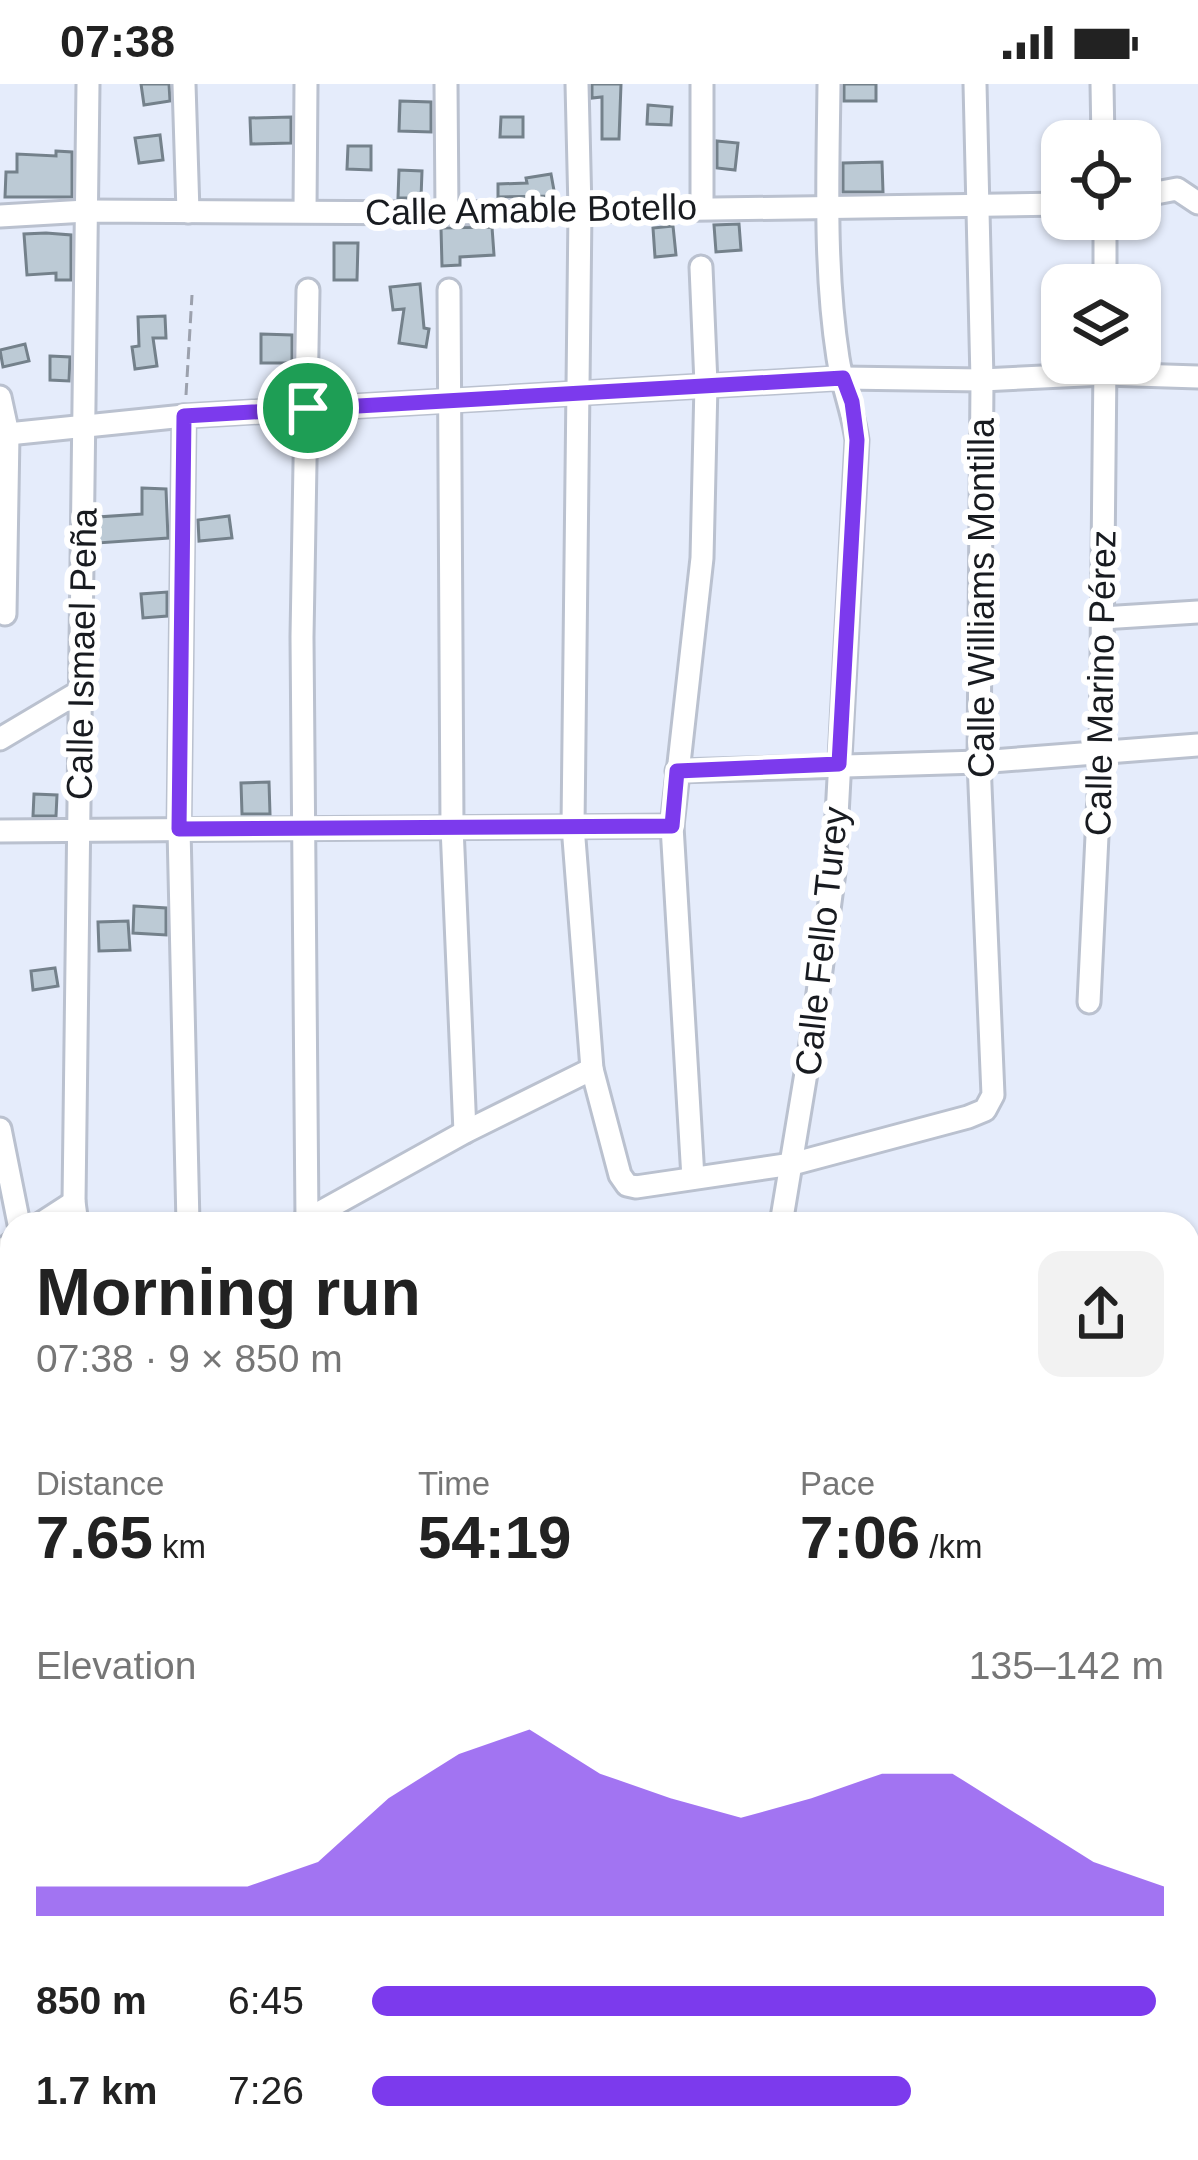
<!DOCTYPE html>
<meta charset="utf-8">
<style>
:root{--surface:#fff;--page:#f2f2f2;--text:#222;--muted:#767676;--accent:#7c3aed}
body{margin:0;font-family:Helvetica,sans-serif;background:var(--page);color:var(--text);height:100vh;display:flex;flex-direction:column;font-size:45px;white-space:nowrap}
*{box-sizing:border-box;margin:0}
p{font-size:39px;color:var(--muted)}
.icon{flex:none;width:66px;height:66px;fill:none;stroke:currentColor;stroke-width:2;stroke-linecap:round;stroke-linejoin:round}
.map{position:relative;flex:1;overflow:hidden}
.side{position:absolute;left:0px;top:1128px;width:1200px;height:948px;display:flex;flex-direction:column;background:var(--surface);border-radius:36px 36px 0 0;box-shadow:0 3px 9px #0004}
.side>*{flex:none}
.fabs{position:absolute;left:1041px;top:36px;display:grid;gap:24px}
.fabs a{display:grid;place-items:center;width:120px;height:120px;border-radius:24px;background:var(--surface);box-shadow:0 3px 9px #0004;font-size:60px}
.pin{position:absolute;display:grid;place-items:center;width:102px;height:102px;color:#fff;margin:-51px;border:6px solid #fff;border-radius:50%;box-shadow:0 3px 12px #0007}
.round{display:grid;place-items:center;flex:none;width:126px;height:126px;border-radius:24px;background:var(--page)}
.overview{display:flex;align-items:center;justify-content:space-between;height:204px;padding:0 36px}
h1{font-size:66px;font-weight:700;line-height:90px}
.metrics{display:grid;grid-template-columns:repeat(3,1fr);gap:18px;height:204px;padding:12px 36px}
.metrics div{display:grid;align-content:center}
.metrics b{font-size:60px;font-weight:700}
.metrics small{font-size:33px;font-weight:400}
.metrics p{font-size:33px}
.chart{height:336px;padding:24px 36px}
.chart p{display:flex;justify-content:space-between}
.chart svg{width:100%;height:216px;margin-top:12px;fill:var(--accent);opacity:.7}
ul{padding:0 36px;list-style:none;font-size:39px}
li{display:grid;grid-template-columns:192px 144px 1fr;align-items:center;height:90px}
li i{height:30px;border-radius:15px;background:var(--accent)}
.status{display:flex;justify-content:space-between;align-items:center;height:84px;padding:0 60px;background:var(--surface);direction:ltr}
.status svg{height:33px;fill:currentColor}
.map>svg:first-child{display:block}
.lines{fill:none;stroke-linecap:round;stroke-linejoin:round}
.river{stroke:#3ba9cb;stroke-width:30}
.building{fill:#bccad5;stroke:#74818b;stroke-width:3}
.minor-casing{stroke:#bac1cf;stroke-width:27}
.path{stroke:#9ca1ad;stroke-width:3;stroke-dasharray:12 6;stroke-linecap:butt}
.minor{stroke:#fff;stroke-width:21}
.route-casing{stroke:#fff;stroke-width:24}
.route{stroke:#7c3aed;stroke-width:15}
.labels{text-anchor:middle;stroke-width:12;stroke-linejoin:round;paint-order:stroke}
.street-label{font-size:36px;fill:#181b20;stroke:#fff}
</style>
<div class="status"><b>07:38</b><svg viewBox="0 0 49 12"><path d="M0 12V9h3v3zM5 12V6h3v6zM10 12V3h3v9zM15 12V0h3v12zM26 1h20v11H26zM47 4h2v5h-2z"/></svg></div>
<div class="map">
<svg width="1198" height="2076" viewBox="0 0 1198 2076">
<rect width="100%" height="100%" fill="#e5ecfb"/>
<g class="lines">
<g class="river">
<path d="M1188,1220L1198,1207"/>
<path d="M0,1554L12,1524"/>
</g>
</g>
<g class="building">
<path d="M141,0H169L170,17L144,21Z"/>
<path d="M592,0H621L619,55H602V13L592,14Z"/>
<rect x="844" y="0" width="32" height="17"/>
<path d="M400,17L431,18V48L399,47Z"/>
<path d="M648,21L672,23L671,41L647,40Z"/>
<path d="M291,33V59L251,60L250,34Z"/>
<path d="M501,33H523V53H500Z"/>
<path d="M160,51L163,76L139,79L135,54Z"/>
<path d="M717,57L738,59L735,86L717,84Z"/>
<path d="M348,62H371V86L347,85Z"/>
<path d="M56,67L72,68V113H5L6,88H17V70L56,72Z"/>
<path d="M882,78L883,108H843V79Z"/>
<path d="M399,86L422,87L421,114H398Z"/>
<path d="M551,90L555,112L498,113V100L527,99L526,94Z"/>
<path d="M739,140L741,166L716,168L714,141Z"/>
<path d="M673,142L676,171L655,173L653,144Z"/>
<path d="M492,143L494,171L460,173V181L442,182L441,144Z"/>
<path d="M46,149L71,151V196H56V189L27,191L24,150Z"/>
<path d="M334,159H358L357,196H334Z"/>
<path d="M420,200L424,244L429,245L426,263L399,259L404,225L393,226L390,203Z"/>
<path d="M165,232L166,254H153L157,282L135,285L132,263L139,262L138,233Z"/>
<path d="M261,250L292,251V279H261Z"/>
<path d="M25,260L29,277L3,283L0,266Z"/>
<path d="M50,272L70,273L69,297L50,296Z"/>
<path d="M142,404L166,405L168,454L98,459V433L142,430Z"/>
<path d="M229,432L232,454L199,457L198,436Z"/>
<path d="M167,508V532L143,534L141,510Z"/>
<path d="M269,698L270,730H242L241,699Z"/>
<path d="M34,710L57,711L56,732H33Z"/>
<path d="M134,822L166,824V851L133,849Z"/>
<path d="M128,837L130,866L99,867L98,838Z"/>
<path d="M55,884L58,902L33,906L31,887Z"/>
</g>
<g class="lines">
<g class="minor-casing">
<g id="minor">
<path d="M184,0L188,128"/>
<path d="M446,0L447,129"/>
<path d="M577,0L580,126L573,742L592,985L620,1091L627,1101L636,1103L792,1080L968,1033L985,1026L993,1011L979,678L982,296L975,0"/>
<path d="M1102,0L1103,57"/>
<path d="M1140,112L1177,105L1198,119"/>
<path d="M702,123V0"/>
<path d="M305,126L306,0"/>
<path d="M0,132L86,127L447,129L1062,120"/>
<path d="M1105,201V135"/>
<path d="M449,206L452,743L465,1048"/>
<path d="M0,313L8,350L5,530"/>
<path d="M184,332L179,745L188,1140"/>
<path d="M8,350L184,332L843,294L982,296L1105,290L1198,293"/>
<path d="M1102,534L1198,528"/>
<path d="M0,655L79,608"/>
<path d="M677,687L979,678L1198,661"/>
<path d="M0,747L672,742"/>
<path d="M1089,918L1101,669L1105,280"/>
<path d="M0,1045L19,1140"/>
<path d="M693,1094L672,742L702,474L706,300L701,183"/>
<path d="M307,1136L302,553L308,206"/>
<path d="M40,1140L74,1118"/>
<path d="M77,1140L74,1118L88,0"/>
<path d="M299,1140L465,1048L592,985"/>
<path d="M781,1140L813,947L834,788L857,356C853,327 842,301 838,274C824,184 828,90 829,0"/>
<path d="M0,1168L12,1159"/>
<path d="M0,1341L12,1372"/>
<path d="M1188,1356L1198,1352"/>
<path d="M0,1663L12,1658"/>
<path d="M1188,1676L1198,1681"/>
<path d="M1188,1841L1198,1832"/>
<path d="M983,2076L987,2064"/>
</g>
</g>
<path class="path" d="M186,311L192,211"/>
<use href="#minor" class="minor"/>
</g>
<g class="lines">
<g class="route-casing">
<path id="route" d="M843,294L852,318L857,356L839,680L677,687L672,742L179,745L184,332Z"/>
</g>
<use href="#route" class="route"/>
</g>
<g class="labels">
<g class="street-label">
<text transform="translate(531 125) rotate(-1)" y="13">Calle Amable Botello</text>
<text transform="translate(981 514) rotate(-90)" y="13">Calle Williams Montilla</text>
<text transform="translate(81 570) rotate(-89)" y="13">Calle Ismael Peña</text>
<text transform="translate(1100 599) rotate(-89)" y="13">Calle Marino Pérez</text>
<text transform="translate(821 857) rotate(-84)" y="13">Calle Fello Turey</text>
</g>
</g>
</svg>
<div class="fabs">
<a><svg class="icon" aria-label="locate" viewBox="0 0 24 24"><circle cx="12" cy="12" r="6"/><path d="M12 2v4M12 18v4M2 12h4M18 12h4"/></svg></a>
<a><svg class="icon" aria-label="layers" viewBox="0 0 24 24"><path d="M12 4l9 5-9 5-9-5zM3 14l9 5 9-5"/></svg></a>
</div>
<div class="pin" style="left:308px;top:324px;background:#1e9e55"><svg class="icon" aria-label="arrive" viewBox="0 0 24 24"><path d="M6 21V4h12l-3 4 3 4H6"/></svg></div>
<section class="side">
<div class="overview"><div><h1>Morning run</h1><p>07:38 · 9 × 850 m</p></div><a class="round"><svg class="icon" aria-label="share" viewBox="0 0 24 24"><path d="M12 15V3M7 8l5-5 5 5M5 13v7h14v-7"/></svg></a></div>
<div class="metrics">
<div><p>Distance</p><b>7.65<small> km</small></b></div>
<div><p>Time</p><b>54:19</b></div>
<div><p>Pace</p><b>7:06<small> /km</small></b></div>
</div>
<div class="chart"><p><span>Elevation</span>135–142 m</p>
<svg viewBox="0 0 160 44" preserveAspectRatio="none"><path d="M0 44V38L10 38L20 38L30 38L40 33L50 20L60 11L70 6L80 15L90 20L100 24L110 20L120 15L130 15L140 24L150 33L160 38V44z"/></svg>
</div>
<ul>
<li><b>850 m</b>6:45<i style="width:99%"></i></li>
<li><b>1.7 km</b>7:26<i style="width:68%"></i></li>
</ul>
</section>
</div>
